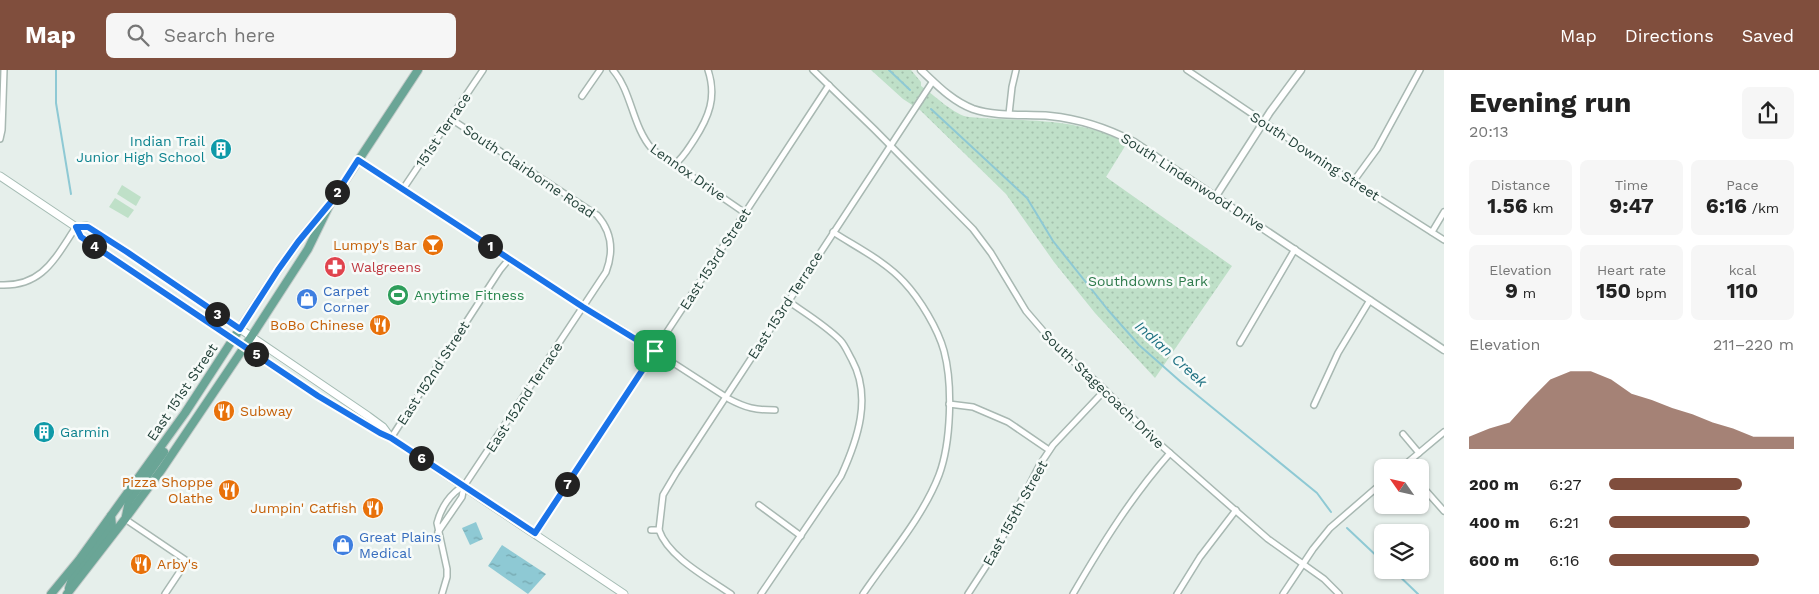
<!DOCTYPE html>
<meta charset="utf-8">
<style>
:root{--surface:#fff;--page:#f6f6f6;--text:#222;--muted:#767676;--accent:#804e3d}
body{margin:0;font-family:"Work Sans",sans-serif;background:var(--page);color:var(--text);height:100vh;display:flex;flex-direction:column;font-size:19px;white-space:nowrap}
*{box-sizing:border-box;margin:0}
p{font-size:16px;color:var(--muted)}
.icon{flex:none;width:28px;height:28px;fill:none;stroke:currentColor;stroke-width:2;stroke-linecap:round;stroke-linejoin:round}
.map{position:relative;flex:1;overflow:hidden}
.sheet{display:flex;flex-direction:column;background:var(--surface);width:375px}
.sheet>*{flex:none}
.needle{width:32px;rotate:304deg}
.buttons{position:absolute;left:1374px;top:389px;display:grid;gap:10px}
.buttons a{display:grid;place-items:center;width:55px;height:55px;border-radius:8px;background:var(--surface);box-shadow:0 1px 4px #0004;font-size:25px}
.pin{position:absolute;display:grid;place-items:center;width:42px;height:42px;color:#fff;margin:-21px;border-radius:10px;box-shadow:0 2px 8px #0006}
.km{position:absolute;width:25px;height:25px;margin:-12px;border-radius:50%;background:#222;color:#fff;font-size:14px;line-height:25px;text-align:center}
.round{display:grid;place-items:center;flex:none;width:52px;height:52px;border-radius:8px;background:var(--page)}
.overview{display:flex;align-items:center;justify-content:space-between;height:85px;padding:0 25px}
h1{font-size:28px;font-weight:700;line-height:38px}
.metrics{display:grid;grid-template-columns:repeat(3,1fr);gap:8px;height:85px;padding:5px 25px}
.metrics div{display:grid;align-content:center;border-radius:8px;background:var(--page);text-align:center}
.metrics b{font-size:21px;font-weight:700}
.metrics small{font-size:14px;font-weight:400}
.metrics p{font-size:14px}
.chart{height:140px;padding:10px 25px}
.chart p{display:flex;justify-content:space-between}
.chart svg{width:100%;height:90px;margin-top:5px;fill:var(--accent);opacity:.7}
ul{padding:0 25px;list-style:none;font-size:16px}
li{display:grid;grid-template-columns:80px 60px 1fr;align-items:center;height:38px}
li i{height:12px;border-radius:6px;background:var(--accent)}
header{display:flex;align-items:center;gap:30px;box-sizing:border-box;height:70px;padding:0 25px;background:var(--accent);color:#fff}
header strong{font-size:24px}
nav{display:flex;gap:28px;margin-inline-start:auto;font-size:18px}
.search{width:350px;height:45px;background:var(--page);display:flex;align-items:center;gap:12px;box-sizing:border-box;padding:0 18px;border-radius:8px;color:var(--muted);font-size:19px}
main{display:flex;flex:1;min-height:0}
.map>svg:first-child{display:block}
.grass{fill:url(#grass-dots)}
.garden{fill:#bfe0c8}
.water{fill:url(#water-ripples)}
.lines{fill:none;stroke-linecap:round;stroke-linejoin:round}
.stream{stroke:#8ec9d4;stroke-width:2}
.minor-casing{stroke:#a8b8b2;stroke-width:8}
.tertiary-casing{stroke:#a8b8b2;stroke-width:9}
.secondary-casing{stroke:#a4bbb3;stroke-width:9}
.primary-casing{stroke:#c2cac8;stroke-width:10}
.minor{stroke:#fff;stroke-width:5}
.tertiary{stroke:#fff;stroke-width:6}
.secondary{stroke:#fff;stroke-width:7}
.primary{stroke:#6aa596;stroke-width:8}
.route-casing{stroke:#fff;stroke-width:10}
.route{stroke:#1a73e8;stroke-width:6}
.labels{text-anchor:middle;stroke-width:5;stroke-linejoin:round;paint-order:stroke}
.street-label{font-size:14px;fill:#24423a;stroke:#f7fbf9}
.culture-label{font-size:14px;fill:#0d838f;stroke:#f7fbf9;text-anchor:end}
.food-label{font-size:14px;fill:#c56008;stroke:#f7fbf9;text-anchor:end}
.health-label{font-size:14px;fill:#be3a42;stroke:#f7fbf9;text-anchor:start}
.park-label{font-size:14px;fill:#2d7a4b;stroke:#f7fbf9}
.shop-label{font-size:14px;fill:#366cbe;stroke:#f7fbf9;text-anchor:start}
.leisure-label{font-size:14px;fill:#27864d;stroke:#f7fbf9;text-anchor:start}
.water-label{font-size:15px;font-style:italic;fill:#1c6f80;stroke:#f7fbf9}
</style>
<header>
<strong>Map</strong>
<div class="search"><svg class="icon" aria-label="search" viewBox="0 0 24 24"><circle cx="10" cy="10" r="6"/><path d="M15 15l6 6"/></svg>Search here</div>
<nav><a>Map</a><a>Directions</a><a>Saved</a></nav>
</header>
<main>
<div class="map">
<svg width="1444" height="524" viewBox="0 0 1444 524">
<defs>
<pattern id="grass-dots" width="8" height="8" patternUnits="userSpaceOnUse" patternTransform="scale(1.25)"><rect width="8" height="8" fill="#bfe0c8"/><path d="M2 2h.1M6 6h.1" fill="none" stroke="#a4c1ad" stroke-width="1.8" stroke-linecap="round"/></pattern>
<pattern id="water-ripples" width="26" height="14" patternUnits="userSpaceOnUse" patternTransform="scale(1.25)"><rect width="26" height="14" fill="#8ec9d4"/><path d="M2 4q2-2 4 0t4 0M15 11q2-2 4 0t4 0" fill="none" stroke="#74a5ad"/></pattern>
</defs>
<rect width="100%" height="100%" fill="#e6efeb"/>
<path class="grass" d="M871,0H911L921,12V16C933,24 955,46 969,47C1024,52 1076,46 1127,73L1106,107L1232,196L1155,308L1095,243L1054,192L1006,124L920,40L903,29Z"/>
<g class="garden">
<path d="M122,115L141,127L136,136L117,124Z"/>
<path d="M115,128L134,140L128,148L109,137Z"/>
</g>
<g class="water">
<path d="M476,452L483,469L470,475L462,458Z"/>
<path d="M502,475L546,504L528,524L488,496Z"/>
</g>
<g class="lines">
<g class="stream">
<path d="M56,0V33L71,124"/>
<path d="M889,0L910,20"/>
<path d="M931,39L1027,128L1053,171L1108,240L1139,275L1181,312L1317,423L1331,442"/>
<path d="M1347,458L1382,491"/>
<path d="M1393,500L1418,524"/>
</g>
<g class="minor-casing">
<g id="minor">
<path d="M613,0C632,22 632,56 652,79L745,143"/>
<path d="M813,0L874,59L973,159L991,183L1026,241L1057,277L1099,314L1155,370L1268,469L1324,509L1339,524"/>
<path d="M1187,0L1353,112L1444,170"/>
<path d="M582,26L600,0"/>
<path d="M1009,44L1012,17L1016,0"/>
<path d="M0,69L2,60L4,0"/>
<path d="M358,90L583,237L624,261L729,329C746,338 755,340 775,340"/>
<path d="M674,95C683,88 688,79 694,70C709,47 717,27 708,0"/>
<path d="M1353,112L1377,79L1420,0"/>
<path d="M403,119L483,0"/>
<path d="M833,162C856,177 885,191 904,212C920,229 938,259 944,281C953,315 951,373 939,405C923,447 888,487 863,524"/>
<path d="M1432,162L1444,142"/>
<path d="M0,215C43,217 55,188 76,157"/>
<path d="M1240,273L1295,179"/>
<path d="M949,334L973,337L1008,352L1049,380"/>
<path d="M1314,335L1338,283L1370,230"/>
<path d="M1403,364L1419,383"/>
<path d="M391,368L500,200L509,189"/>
<path d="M1401,398L1444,362"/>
<path d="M1420,414L1444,441"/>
<path d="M759,435L801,466"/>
<path d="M125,449L187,491L165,524"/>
<path d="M651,460H659L663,425L676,403L933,11"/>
<path d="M659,460C668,487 708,508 731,524"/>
<path d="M438,462L462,427L464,416L606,202C614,181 612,162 597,145L451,49"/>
<path d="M535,463L829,15"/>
<path d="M442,524L447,507V499L437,453C441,438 450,423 464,416"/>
<path d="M761,524L841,406C858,369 872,327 852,290C848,283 845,275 840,270C825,255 805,243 788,231"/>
<path d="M968,524L994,484L1039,396L1053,375L1105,320"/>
<path d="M1073,524C1102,474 1132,426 1170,383"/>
<path d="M1177,524L1200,487L1236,440"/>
<path d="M1283,524L1313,479L1330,458L1382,413"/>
</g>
</g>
<g class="tertiary-casing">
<g id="tertiary">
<path d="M921,0C937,15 952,31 973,39C997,47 1025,44 1050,46C1080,49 1107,58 1134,72L1444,280"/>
<path d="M1216,126L1270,42L1301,0"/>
</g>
</g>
<g class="secondary-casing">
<g id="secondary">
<path d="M0,106L76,157L80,166L318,326L380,363L391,368L624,524"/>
<path d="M76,157L87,156L127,182L368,346L383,357L391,368"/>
</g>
</g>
<g class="primary-casing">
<g id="primary">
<path d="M126,446L129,431L164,382"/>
<path d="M69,518L72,509L112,456L111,446"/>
<path d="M51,524L79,490L185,343L278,200L298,172L322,143"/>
<path d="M67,524L125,449L162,399L251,267L308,179L331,132L418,0"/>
</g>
</g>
<use href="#minor" class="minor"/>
<use href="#tertiary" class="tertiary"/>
<use href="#secondary" class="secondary"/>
<use href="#primary" class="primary"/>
</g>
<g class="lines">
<g class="route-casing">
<path id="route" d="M358,90L583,237L655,281L535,463L391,368L380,363L318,326L81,167L76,157H88L127,182L240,259L278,200L298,172L331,132Z"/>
</g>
<use href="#route" class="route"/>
</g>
<defs>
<g id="building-disc" transform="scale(1.125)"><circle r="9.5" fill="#0f9aa8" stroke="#f7fbf9"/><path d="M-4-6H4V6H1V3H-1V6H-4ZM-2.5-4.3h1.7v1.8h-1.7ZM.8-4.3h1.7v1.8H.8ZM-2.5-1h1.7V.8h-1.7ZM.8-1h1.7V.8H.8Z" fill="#fff"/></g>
<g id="bar-disc" transform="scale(1.125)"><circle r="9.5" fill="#e8710a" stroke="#f7fbf9"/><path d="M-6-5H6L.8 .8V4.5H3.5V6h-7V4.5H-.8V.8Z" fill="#fff"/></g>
<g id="pharmacy-disc" transform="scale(1.125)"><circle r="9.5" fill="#e0444e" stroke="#f7fbf9"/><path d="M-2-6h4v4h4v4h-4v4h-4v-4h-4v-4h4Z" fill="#fff"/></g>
<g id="stadium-disc" transform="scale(1.125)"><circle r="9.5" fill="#2e9e5b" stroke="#f7fbf9"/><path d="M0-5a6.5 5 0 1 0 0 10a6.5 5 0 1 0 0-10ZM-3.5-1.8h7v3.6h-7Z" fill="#fff"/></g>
<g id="shop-disc" transform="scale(1.125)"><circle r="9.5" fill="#3f7fe0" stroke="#f7fbf9"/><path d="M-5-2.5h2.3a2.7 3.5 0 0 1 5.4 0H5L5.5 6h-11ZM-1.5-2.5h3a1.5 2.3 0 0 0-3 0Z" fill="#fff"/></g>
<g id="restaurant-disc" transform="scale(1.125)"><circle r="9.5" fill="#e8710a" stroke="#f7fbf9"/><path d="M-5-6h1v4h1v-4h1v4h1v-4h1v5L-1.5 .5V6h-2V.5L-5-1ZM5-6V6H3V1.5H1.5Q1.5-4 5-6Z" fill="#fff"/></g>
</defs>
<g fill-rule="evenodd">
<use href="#building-disc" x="221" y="79"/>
<use href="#bar-disc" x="433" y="175"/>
<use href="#pharmacy-disc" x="335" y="197"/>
<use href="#stadium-disc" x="398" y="225"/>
<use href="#shop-disc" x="307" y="229"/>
<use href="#restaurant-disc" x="380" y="255"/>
<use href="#restaurant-disc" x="224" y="341"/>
<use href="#building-disc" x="44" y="362"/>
<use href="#restaurant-disc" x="229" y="420"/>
<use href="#restaurant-disc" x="373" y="438"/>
<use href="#shop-disc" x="343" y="475"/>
<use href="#restaurant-disc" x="141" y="494"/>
</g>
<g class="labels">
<g class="street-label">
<text transform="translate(443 60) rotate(-56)" y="5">151st Terrace</text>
<text transform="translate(1315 86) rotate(33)" y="5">South Downing Street</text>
<text transform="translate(529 101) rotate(34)" y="5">South Clairborne Road</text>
<text transform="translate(688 102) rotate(35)" y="5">Lennox Drive</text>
<text transform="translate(1193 112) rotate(33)" y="5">South Lindenwood Drive</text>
<text transform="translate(715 189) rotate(-57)" y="5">East 153rd Street</text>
<text transform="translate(785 235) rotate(-57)" y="5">East 153rd Terrace</text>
<text transform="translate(433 303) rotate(-57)" y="5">East 152nd Street</text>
<text transform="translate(1103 319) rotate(44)" y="5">South Stagecoach Drive</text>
<text transform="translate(182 322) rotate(-56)" y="5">East 151st Street</text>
<text transform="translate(524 327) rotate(-57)" y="5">East 152nd Terrace</text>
<text transform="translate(1015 443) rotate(-61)" y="5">East 155th Street</text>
</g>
<g class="culture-label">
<text x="205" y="76">Indian Trail<tspan x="205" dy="16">Junior High School</tspan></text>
<text x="60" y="367" text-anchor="start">Garmin</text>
</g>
<g class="food-label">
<text x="417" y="180">Lumpy's Bar</text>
<text x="364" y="260">BoBo Chinese</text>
<text x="240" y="346" text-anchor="start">Subway</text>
<text x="213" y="417">Pizza Shoppe<tspan x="213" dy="16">Olathe</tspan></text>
<text x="357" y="443">Jumpin' Catfish</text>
<text x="157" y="499" text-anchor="start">Arby's</text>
</g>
<g class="health-label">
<text x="351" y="202">Walgreens</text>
</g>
<g class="park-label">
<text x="1148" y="216">Southdowns Park</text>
</g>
<g class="shop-label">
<text x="323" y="226">Carpet<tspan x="323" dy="16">Corner</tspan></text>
<text x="359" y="472">Great Plains<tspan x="359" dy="16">Medical</tspan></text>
</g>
<g class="leisure-label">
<text x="414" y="230">Anytime Fitness</text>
</g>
<g class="water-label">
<text transform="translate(1171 284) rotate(42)" y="5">Indian Creek</text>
</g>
</g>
</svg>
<div class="buttons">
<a><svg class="needle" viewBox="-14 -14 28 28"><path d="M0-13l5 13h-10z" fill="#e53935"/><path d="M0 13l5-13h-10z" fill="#767676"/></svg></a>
<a><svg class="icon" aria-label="layers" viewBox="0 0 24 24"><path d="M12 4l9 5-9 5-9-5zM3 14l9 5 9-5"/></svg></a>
</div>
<div class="pin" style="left:655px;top:281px;background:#1e9e55"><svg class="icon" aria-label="arrive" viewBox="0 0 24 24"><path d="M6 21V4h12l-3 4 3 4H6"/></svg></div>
<b class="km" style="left:490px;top:176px">1</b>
<b class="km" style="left:337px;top:122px">2</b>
<b class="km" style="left:217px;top:244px">3</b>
<b class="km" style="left:94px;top:176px">4</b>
<b class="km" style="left:256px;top:284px">5</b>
<b class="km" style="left:421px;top:388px">6</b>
<b class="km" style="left:567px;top:414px">7</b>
</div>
<section class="sheet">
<div class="overview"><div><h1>Evening run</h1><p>20:13</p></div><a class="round"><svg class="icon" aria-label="share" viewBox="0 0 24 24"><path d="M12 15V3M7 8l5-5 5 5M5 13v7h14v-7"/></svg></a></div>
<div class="metrics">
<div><p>Distance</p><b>1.56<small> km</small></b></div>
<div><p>Time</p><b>9:47</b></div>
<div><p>Pace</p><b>6:16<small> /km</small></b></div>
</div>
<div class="metrics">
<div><p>Elevation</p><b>9<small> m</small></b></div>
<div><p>Heart rate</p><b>150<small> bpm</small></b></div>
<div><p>kcal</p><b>110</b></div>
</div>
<div class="chart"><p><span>Elevation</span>211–220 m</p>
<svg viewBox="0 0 160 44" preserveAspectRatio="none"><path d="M0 44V38L10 34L20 31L30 20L40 10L50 6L60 6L70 10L80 17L90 20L100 24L110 27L120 31L130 34L140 38L150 38L160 38V44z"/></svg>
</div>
<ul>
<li><b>200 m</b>6:27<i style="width:72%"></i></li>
<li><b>400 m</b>6:21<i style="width:76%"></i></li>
<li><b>600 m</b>6:16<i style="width:81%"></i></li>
</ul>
</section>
</main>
